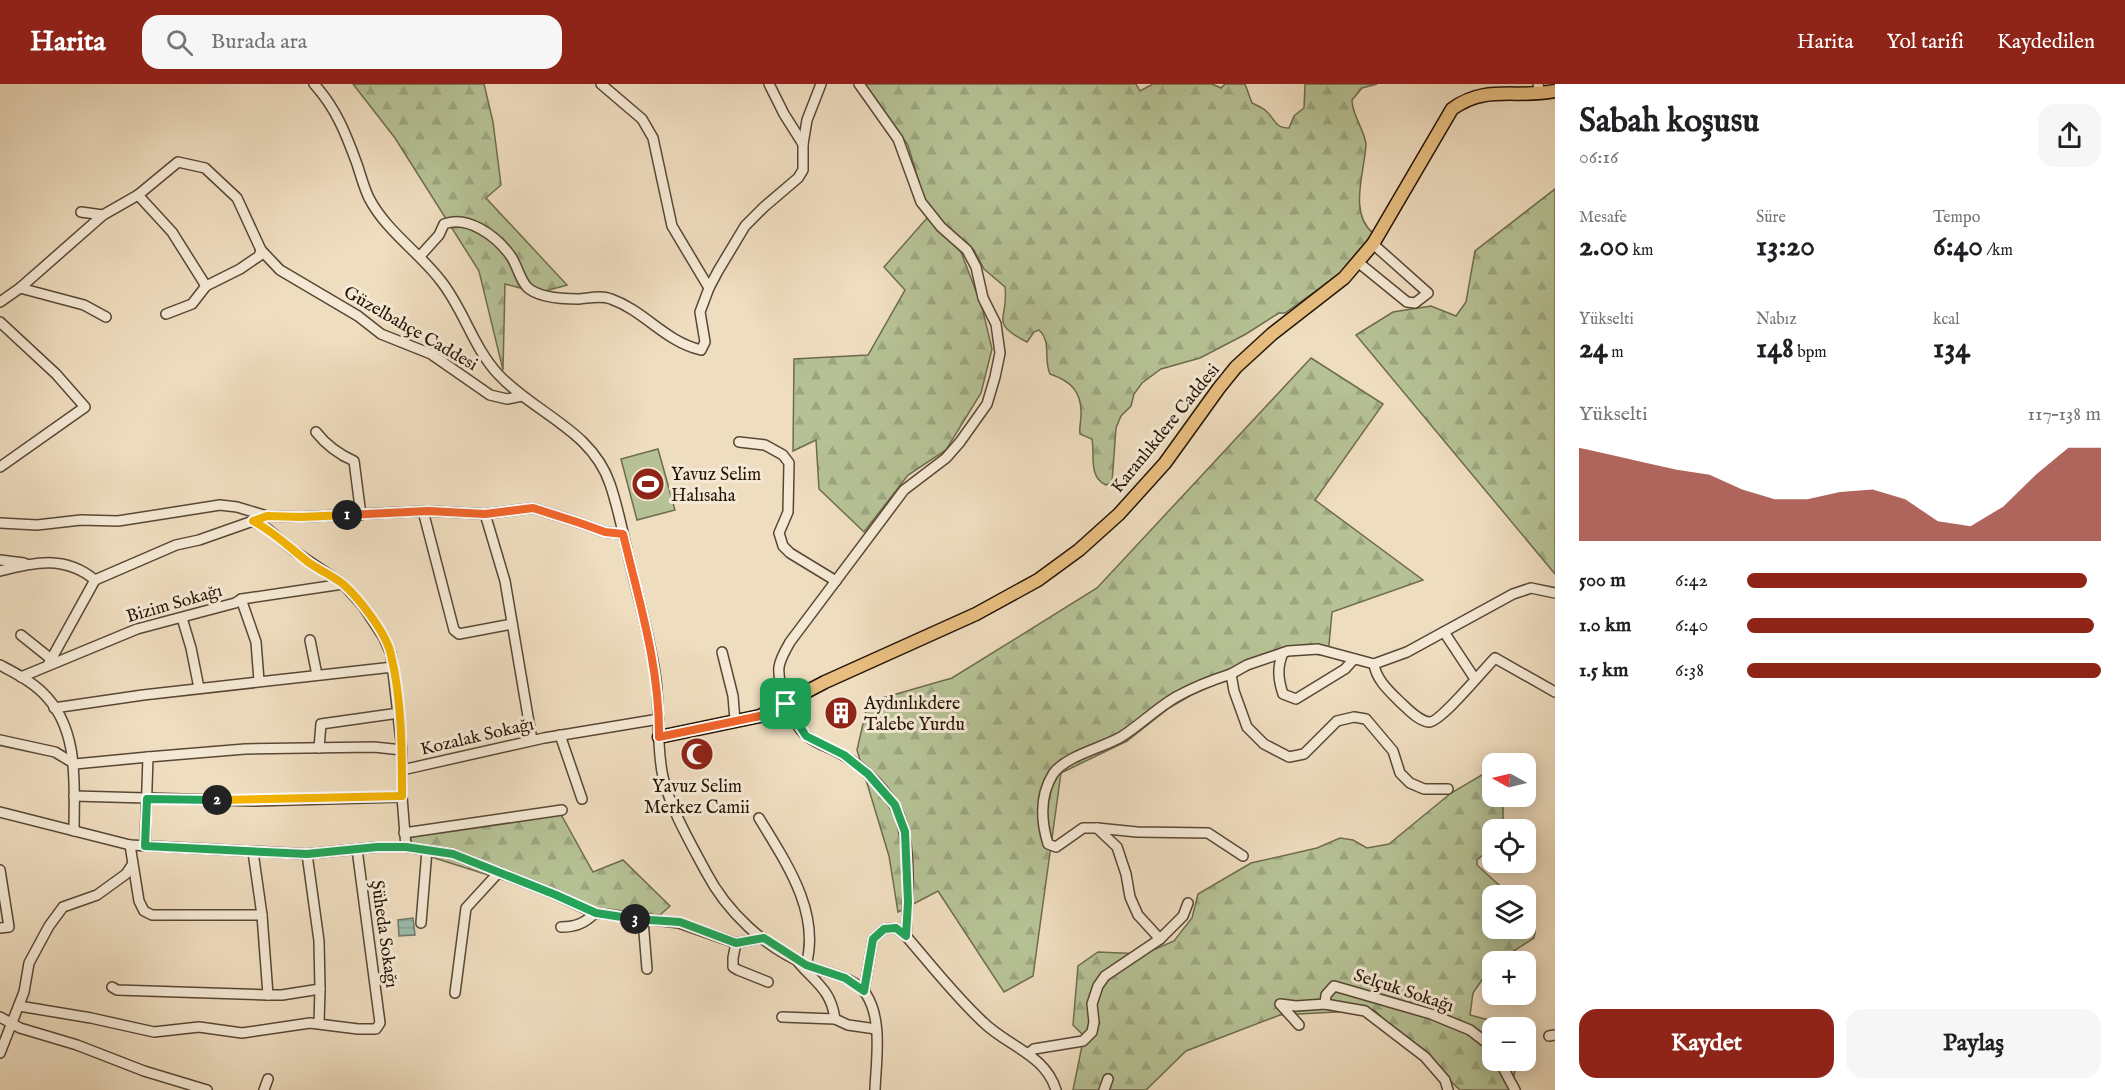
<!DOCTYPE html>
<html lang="tr">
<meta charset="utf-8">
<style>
:root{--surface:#fff;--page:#f6f6f6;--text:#202124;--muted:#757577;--accent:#8f2418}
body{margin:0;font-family:"IM FELL English",serif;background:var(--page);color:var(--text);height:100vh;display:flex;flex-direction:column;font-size:22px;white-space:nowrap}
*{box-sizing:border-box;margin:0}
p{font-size:20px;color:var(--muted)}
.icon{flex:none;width:33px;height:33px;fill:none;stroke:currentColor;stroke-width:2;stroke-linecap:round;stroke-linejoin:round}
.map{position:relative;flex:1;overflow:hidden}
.side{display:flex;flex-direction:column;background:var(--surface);width:570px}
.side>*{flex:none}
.needle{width:39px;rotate:278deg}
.controls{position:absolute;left:1482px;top:669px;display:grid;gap:12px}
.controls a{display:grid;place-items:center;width:54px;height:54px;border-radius:12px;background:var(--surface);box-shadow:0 3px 15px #0003;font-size:30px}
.pin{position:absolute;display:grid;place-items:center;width:51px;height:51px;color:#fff;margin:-26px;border-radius:12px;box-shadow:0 3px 9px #0006}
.km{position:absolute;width:30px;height:30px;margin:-15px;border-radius:50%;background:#222;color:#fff;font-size:16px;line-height:30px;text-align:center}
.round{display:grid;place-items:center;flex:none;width:63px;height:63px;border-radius:18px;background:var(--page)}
.overview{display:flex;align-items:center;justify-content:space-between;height:102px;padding:0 24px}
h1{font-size:33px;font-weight:700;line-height:45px}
.metrics{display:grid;grid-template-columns:repeat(3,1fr);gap:9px;height:102px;padding:6px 24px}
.metrics div{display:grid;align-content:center}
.metrics b{font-size:30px;font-weight:700}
.metrics small{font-size:16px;font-weight:400}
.metrics p{font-size:16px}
.chart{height:168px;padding:12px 24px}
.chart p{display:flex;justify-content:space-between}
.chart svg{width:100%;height:108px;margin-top:6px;fill:var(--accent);opacity:.7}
.button{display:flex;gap:12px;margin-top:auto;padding:12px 24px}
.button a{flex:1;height:69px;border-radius:18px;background:var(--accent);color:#fff;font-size:24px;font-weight:700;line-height:69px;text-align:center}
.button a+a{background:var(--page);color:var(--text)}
ul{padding:0 24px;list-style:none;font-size:20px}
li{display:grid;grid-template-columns:96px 72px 1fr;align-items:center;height:45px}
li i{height:15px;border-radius:8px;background:var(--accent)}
header{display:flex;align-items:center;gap:36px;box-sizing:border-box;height:84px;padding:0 30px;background:var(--accent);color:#fff}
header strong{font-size:28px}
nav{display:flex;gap:33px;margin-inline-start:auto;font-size:21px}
.search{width:420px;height:54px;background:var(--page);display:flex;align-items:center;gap:15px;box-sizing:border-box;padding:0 21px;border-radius:18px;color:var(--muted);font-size:22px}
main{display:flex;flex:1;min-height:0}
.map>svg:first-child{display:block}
.green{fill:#b6c295;stroke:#6e6c4e;stroke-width:1.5}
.forest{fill:url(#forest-firs);stroke:#6e6c4e;stroke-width:1.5}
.water{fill:url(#water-rules);stroke:#6b7a6a;stroke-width:1.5}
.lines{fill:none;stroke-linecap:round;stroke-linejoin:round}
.minor-casing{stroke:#584735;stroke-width:12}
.major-casing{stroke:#251507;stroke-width:15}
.minor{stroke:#f5e9d5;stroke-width:9}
.major{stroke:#e8be80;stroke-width:12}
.split-1-casing{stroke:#fff;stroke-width:12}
.split-2-casing{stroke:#fff;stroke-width:12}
.split-3-casing{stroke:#fff;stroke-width:12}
.split-4-casing{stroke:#fff;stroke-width:12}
.split-1{stroke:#f0652b;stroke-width:8}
.split-2{stroke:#f5b400;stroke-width:8}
.split-3{stroke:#22a559;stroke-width:8}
.split-4{stroke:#22a559;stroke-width:8}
.labels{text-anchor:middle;stroke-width:6;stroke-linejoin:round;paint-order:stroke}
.street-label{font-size:18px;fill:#251507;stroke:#f5e9d5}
.poi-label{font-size:18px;fill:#251507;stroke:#f5e9d5;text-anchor:start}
</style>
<header>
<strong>Harita</strong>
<div class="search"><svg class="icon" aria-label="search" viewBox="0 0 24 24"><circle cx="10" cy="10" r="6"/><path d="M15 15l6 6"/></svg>Burada ara</div>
<nav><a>Harita</a><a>Yol tarifi</a><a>Kaydedilen</a></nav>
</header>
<main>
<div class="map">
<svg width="1555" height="1006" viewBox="0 0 1555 1006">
<defs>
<pattern id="forest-firs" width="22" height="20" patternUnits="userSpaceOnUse" patternTransform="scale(1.5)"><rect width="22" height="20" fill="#b6c295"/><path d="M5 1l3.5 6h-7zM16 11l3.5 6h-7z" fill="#9ca67f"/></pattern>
<pattern id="water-rules" width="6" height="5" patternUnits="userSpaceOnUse" patternTransform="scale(1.5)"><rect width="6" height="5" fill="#9abdac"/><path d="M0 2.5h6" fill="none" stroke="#85a292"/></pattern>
</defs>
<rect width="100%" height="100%" fill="#efddbf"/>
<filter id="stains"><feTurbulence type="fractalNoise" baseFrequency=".00333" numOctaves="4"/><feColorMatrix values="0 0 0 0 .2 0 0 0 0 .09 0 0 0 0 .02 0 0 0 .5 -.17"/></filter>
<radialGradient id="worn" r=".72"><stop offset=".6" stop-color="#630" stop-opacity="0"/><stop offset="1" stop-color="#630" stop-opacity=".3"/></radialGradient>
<path class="green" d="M658,365L675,426L637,436L621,375Z"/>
<g class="forest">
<path d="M353,0H484L493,38L501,101L486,114L567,201L538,209L505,200L503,286L479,187L395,54Z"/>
<path d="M865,0H1136L1140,7L1153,0H1212L1221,4L1225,0H1245L1252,19C1256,21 1261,23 1265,26C1275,34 1274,44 1289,44L1294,32L1304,24L1305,0H1377L1362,4L1352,16C1352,31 1364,45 1366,60C1365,87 1348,129 1373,149L1338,191L1285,229H1279L1246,250L1200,274L1161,285L1142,299L1134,310L1131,322L1121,332L1116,344L1112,398L1106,401C1088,393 1095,371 1092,355L1080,350C1079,343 1081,338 1081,331C1082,308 1071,297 1050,290C1043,275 1052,258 1039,246L1034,248L1027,258C988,238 1009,236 1005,203L984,185L974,166L954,150L925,119L908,61Z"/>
<path d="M1555,105V490L1356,251L1393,228L1431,222L1456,232L1466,218L1475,167Z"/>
<path d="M927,134L961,168L982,223L992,265L981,309L946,366L908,391L864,448L819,405L816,356L793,367L794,275L868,271L905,206L884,183Z"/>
<path d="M1311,274L1383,320L1315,416L1423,496L1332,528L1328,572L1291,567L1193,610L1169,624L1127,657L1061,689L1033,892L1004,908L938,807L898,828L889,772L857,666L868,618L952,594L1097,504Z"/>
<path d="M1492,685V712L1503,713V745L1492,746V763L1477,776V781L1510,811L1492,812V844H1526V826C1535,834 1537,842 1534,854L1498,877L1492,878V881L1473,909L1470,931L1515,943L1492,944V976L1517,977L1511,1006H1460L1374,926L1280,931L1186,967L1146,1006H1073L1084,952L1073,941L1078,882L1098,868L1144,870L1174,857L1192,834L1198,810L1251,779L1317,764L1340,754L1353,756L1367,764L1389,760L1451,709Z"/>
<path d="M558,725L593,788L623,776L670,822L652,838L617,832L419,769L407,750Z"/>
</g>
<path class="water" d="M413,834L415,851L399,852L398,836Z"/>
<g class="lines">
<g class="minor-casing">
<g id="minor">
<path d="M314,0C336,24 346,50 357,80C361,92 364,104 369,114C386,147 419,168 441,197C464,226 473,263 498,290C534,329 592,346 610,400C619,426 624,455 631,483C640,520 651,558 656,596C660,628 656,661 663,693C671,726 690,758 706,788C727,828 764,863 807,881C826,890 853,891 866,910C883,936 876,977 875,1006"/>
<path d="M601,0L642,35L653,54L672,142L709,204"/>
<path d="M769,0L784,30L803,60"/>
<path d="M859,0L898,55L921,118L941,143L967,166L976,183L983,214L996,240L1000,269L995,293L987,320L960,358L946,374L904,406L790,558C786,565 780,575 779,583C777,600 794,644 808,653C818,660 830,664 841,670C861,681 881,701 894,721C913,750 908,817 906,852"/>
<path d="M1538,0L1540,9"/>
<path d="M138,111L172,148L206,202"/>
<path d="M81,128L103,131"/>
<path d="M420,172L439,151L444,140C468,131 496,152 510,171C517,180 519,194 527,203C538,214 564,215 579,215C590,214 601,211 611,215C645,227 664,257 701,266L705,258L700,228L709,204L718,187L745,142L764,123L798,94L803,86V60L807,36L821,0"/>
<path d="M1359,179L1407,218L1415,219L1428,209L1373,160"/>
<path d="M20,204L84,221L106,233"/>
<path d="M0,218L20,204L103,131L138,111L178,78L205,84L237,114L261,166L280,186L358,232L381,250L431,270L490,311L507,315L522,312"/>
<path d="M166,230L192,220L206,202L240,185L259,172L261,166"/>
<path d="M0,238L56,290L85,323L0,383"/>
<path d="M316,348C327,362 338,370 354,377L361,431"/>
<path d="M739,358L765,361L783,371L789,379L788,428L779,449L783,462L790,469L836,497"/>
<path d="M423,427L454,546L459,550L512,540"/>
<path d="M485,430L505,497L532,656"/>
<path d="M253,437L267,432L301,433L428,427L485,430L533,424L580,439L605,448L623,450"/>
<path d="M0,439L37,441L81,436L118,437L220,421L237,423L267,432"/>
<path d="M0,476L24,479"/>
<path d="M0,487C34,478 65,471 95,496L176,461L199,456L253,437L269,446L294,467L343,500L363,522L384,554L391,570L402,666V713L406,763"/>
<path d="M241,515L256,558L259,597"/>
<path d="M182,534L191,564L199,604"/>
<path d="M1444,548L1475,595"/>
<path d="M21,551L51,575"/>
<path d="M310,556L317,591"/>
<path d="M722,568L733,612L735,637"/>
<path d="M1283,569C1277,583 1278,595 1283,610L1296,615L1345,585L1354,575"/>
<path d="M1374,580C1376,595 1388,606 1399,617C1407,624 1418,637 1429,638C1440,639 1485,584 1495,574L1555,608"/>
<path d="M0,581C15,589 31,597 43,609C80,645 74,700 74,747"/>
<path d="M48,581L95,496"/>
<path d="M1231,590L1247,581L1288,567L1318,565L1374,580L1407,568L1513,510L1531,504L1555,509"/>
<path d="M21,593L137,545L235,519L242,515L343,500"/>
<path d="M54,624L143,611L393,583"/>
<path d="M560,651L582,715"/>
<path d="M0,656L55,668L75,680L148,673"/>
<path d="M319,664L321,640L399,629"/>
<path d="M402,686L544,654L659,635"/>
<path d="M74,712L255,717L402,713"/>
<path d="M0,728L130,761L307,770L377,763H406L453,770L556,811L595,829L679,839L736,859L764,854"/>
<path d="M759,734C785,777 821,828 806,881"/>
<path d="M1097,744L1137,748L1208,749L1243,772"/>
<path d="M404,749L562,726"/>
<path d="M130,761L139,817L144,827L152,831H262"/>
<path d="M145,762L148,673L245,665L374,663L402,666"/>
<path d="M253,768L262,831L268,911"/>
<path d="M0,786L9,843L0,844"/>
<path d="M643,836L647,885"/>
<path d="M421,839L427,766"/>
<path d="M561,843C576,843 585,839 595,829"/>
<path d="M1160,855L1138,831L1130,813L1126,790L1117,763L1097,744H1083L1056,763L1048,760C1041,737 1040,711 1053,690C1065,672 1102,664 1121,653C1140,641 1157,624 1176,613C1194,603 1212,596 1231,590L1234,607L1247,643L1264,660L1289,673L1304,670L1337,637L1354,633L1366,635L1393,667L1400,689L1410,699L1424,705H1448"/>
<path d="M736,859L733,874V883L738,886L768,898"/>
<path d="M798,878C816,899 831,906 835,935"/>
<path d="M112,903L117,906L268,911H282L320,905L319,857L307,770"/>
<path d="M864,907L873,855L884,845L896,844L906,852C931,881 955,912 983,938C1007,962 1045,970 1056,1006"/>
<path d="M455,909L466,824L499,788"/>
<path d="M19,922L91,934L154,948L199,943L242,949L310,939L358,945H376L380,939L357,765"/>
<path d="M0,933L20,944L77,961L144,987L207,1006"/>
<path d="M782,933L835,935L848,941L876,945"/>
<path d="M319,939L320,905"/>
<path d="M1299,941L1280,920L1296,922L1325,920"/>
<path d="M1549,952L1555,951"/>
<path d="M0,969L24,908L29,879L49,842L63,823L97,811L126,790L132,781"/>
<path d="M1029,969L1034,965L1083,957L1092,948L1094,938L1092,920L1098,902L1105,892L1160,855L1183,832L1188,819"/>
<path d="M1499,976L1515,1006"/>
<path d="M264,1006L268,995"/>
<path d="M1104,1006L1108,995"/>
<path d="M1448,1006L1445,996L1425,973L1365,927L1325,920L1326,911L1334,902L1431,930L1470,946L1492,963"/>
</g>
</g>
<g class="major-casing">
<path id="major" d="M659,653L760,632L825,598L976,530L1038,496L1079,466L1119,430L1165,379L1219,304L1236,283L1272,250L1344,194L1373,160L1452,25C1486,0 1516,15 1555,7"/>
</g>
<use href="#minor" class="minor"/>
<use href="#major" class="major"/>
</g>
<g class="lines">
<g class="split-1-casing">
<path id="split-1" d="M347,431L428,427L485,430L533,424L580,439L605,448L623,450C639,517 660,584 659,653L760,632L786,620"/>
</g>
<g class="split-2-casing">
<path id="split-2" d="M217,716L402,712C402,666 402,617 391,571C387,550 359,514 343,500C333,492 319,486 308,478C290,464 274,448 253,437L267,432L301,433L347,431"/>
</g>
<g class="split-3-casing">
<path id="split-3" d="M217,716L147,715L145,762L307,770L377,763H406L453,770L556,811L596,829L635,835"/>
</g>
<g class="split-4-casing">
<path id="split-4" d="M635,835L680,838L736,859L764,854L806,881L845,894L864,907L873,855L884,845L896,844L906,852L908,818L905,748L895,721L868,690L844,671L806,652L786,620"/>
</g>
<use href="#split-1" class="split-1"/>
<use href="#split-2" class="split-2"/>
<use href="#split-3" class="split-3"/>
<use href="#split-4" class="split-4"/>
</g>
<defs>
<g id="stadium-disc" transform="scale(1.725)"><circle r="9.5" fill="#8f2418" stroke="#f5e9d5"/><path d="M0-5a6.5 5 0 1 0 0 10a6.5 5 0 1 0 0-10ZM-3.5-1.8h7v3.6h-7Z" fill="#fff"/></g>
<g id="building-disc" transform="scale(1.725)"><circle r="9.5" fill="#8f2418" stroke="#f5e9d5"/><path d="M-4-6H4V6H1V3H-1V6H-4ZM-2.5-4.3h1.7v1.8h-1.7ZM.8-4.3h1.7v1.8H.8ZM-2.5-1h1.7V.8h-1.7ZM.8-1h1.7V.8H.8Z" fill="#fff"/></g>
<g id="mosque-disc" transform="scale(1.725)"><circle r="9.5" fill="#8f2418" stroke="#f5e9d5"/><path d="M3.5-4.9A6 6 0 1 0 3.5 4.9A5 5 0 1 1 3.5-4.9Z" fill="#fff"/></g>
</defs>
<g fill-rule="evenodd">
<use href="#stadium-disc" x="648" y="400"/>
<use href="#building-disc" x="841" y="629"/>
<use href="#mosque-disc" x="697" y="670"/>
</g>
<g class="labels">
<g class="street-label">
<text transform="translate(411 244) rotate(30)" y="6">Güzelbahçe Caddesi</text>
<text transform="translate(1165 344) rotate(-51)" y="6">Karanlıkdere Caddesi</text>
<text transform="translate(174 519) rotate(-16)" y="6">Bizim Sokağı</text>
<text transform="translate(477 652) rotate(-13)" y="6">Kozalak Sokağı</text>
<text transform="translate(385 850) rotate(82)" y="6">Şüheda Sokağı</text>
<text transform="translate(1404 906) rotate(18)" y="6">Selçuk Sokağı</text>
</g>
<g class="poi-label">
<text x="671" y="396">Yavuz Selim<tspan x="671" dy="21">Halısaha</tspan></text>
<text x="864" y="625">Aydınlıkdere<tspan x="864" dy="21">Talebe Yurdu</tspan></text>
<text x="697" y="708" text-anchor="middle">Yavuz Selim<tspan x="697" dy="21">Merkez Camii</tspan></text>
</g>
</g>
<rect width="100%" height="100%" filter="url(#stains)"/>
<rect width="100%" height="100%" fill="url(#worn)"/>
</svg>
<div class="controls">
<a><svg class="needle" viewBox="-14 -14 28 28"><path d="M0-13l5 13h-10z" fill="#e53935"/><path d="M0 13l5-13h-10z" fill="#757577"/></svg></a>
<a><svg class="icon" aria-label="locate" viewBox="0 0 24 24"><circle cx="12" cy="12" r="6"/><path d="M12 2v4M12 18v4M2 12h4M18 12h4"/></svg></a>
<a><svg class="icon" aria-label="layers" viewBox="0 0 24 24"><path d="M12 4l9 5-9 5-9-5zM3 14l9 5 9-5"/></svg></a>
<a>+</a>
<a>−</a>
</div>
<div class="pin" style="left:786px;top:620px;background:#1e9e55"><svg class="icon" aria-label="arrive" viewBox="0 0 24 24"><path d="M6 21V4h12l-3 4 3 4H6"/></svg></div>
<b class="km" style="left:347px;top:431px">1</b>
<b class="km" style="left:217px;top:716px">2</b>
<b class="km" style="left:635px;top:835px">3</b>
</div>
<section class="side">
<div class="overview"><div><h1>Sabah koşusu</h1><p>06:16</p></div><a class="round"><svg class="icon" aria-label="share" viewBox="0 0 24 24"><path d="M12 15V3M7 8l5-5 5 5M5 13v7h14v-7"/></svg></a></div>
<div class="metrics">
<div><p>Mesafe</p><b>2.00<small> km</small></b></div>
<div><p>Süre</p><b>13:20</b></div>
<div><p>Tempo</p><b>6:40<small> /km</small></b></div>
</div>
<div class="metrics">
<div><p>Yükselti</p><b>24<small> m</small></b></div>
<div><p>Nabız</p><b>148<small> bpm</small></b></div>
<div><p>kcal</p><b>134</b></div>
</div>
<div class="chart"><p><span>Yükselti</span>117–138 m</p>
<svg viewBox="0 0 160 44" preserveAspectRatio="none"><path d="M0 44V6L10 9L20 12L30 15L40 17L50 23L60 27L70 27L80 24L90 23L100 27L110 36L120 38L130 30L140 17L150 6L160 6V44z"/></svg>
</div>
<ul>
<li><b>500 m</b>6:42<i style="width:96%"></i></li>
<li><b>1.0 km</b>6:40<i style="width:98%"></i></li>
<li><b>1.5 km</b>6:38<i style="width:100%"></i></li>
</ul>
<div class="button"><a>Kaydet</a><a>Paylaş</a></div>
</section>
</main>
